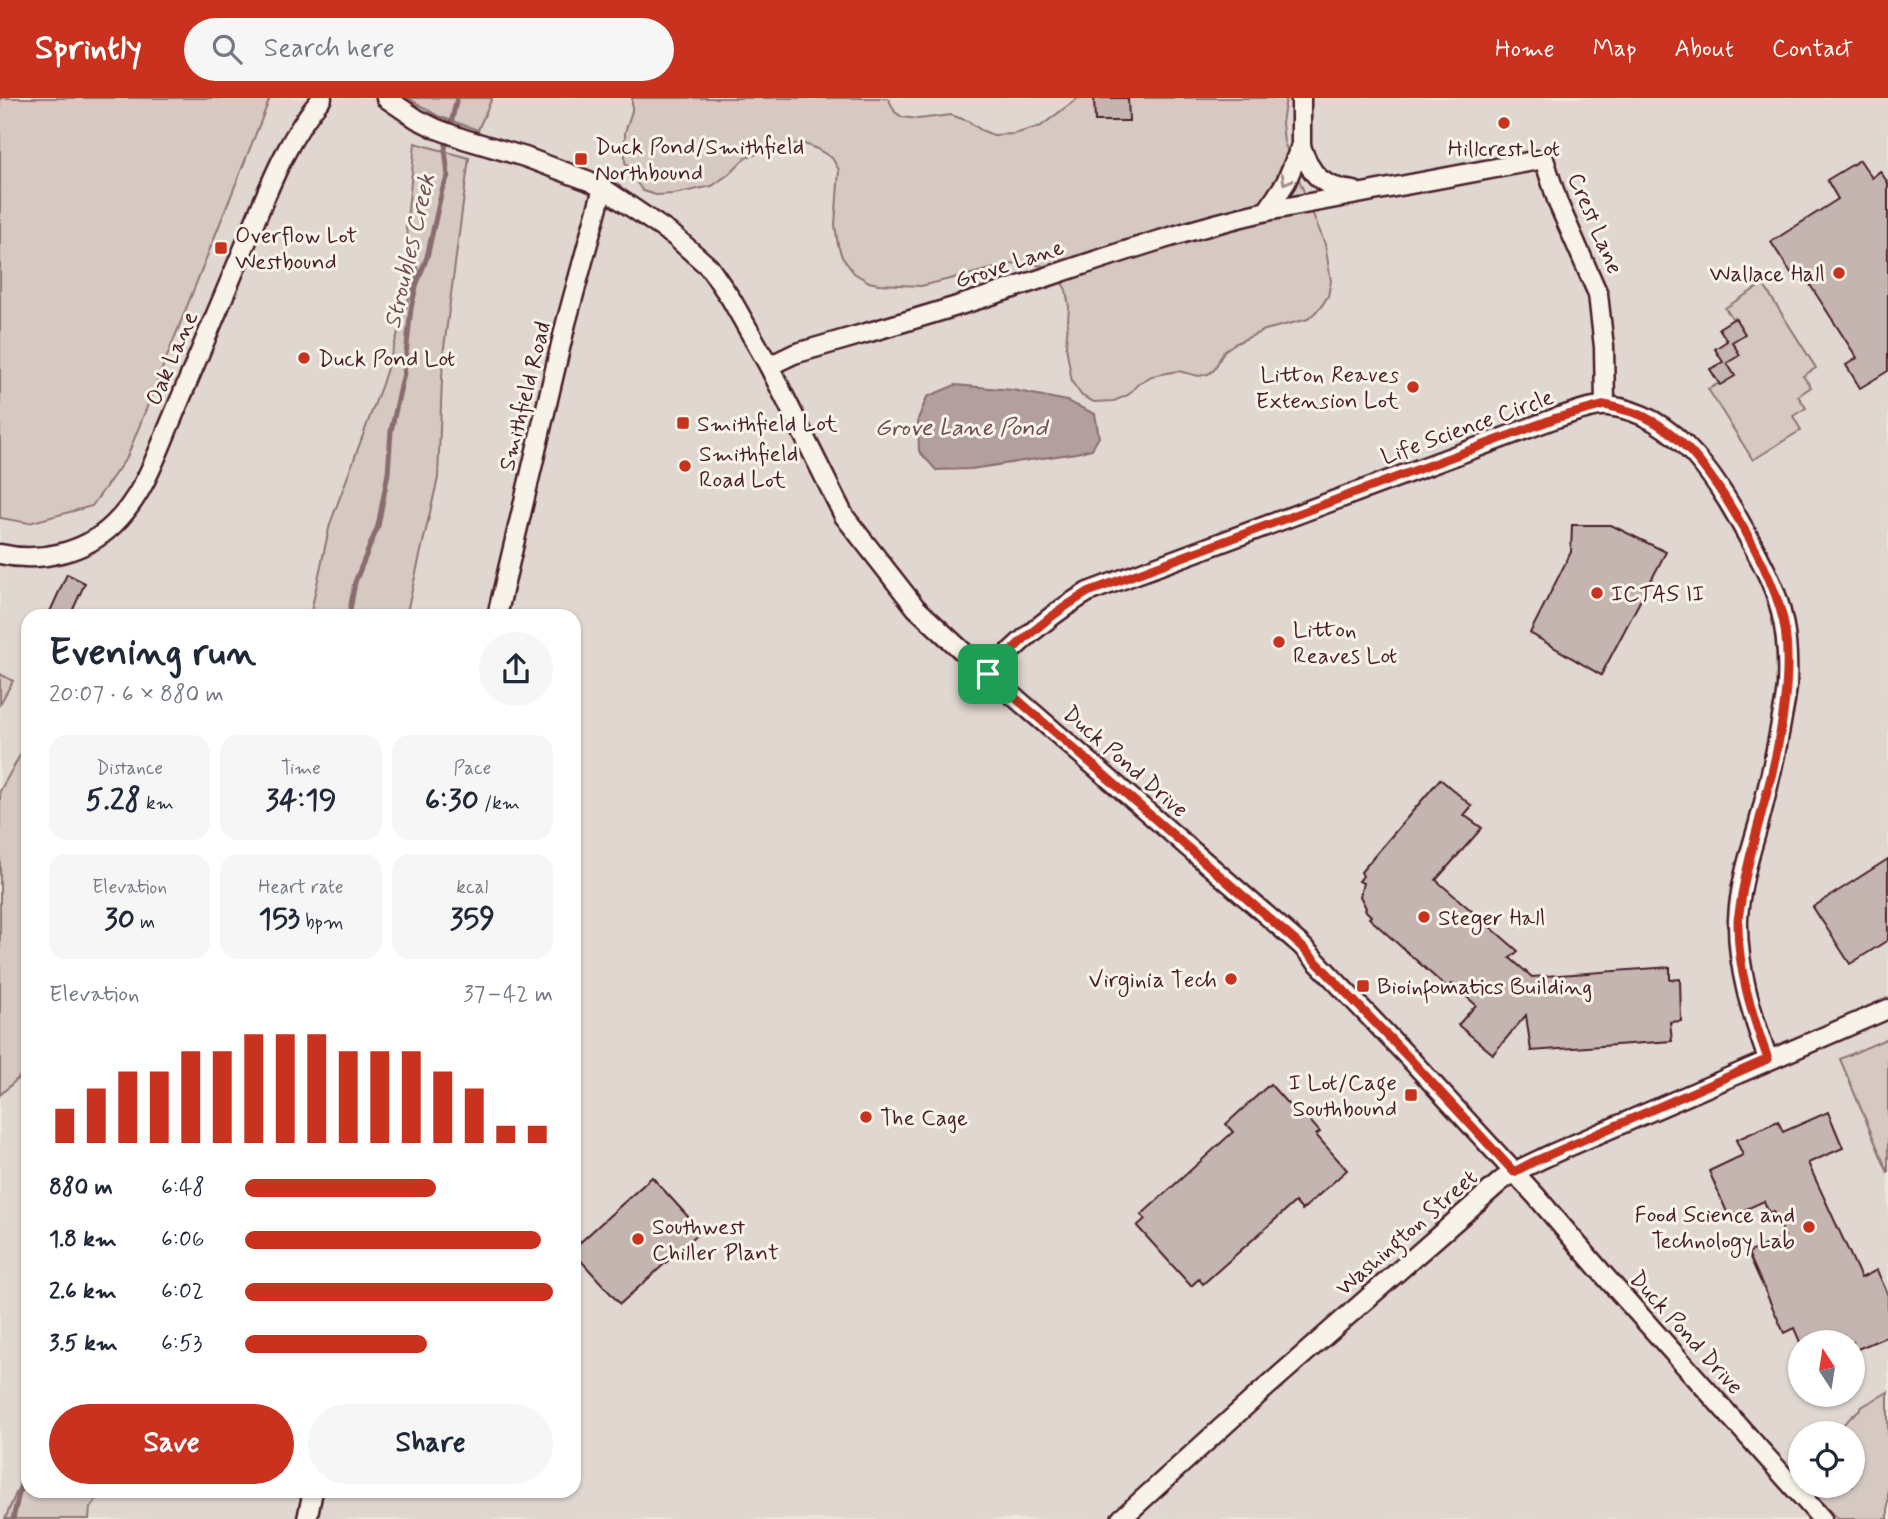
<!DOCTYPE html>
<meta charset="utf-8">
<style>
:root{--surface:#fff;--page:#f6f6f7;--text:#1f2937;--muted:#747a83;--accent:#c8321e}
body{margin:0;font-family:Mynerve,sans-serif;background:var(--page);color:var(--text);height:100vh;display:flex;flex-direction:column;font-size:26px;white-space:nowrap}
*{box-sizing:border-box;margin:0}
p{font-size:23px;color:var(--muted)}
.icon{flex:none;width:38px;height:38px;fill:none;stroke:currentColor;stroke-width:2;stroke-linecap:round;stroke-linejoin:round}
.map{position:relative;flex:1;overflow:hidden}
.sheet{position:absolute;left:21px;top:511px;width:560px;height:889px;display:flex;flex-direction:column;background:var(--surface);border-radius:21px;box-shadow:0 2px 5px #0004}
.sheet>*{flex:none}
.needle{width:46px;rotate:348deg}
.buttons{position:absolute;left:1788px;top:1232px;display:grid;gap:14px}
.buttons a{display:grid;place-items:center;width:77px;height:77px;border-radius:50%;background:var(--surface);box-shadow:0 2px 5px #0004;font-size:35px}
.pin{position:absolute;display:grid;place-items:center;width:60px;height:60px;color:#fff;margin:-30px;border-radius:14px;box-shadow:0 4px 10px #0006}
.round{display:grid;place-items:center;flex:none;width:74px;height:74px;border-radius:37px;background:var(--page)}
.summary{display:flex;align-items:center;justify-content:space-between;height:119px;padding:0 28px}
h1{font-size:38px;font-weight:700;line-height:52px}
.metrics{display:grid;grid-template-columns:repeat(3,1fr);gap:10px;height:119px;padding:7px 28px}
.metrics div{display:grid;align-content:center;border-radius:18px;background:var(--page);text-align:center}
.metrics b{font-size:30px;font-weight:700}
.metrics small{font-size:19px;font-weight:400}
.metrics p{font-size:19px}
.chart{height:196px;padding:14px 28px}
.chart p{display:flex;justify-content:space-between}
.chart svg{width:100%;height:126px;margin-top:7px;stroke:var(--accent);stroke-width:6}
.cta{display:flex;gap:14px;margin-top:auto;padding:14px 28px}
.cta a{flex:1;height:80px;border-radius:42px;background:var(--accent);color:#fff;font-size:28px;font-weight:700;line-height:80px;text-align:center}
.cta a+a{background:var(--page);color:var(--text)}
ul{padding:0 28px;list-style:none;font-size:23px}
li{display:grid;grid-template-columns:112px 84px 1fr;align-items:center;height:52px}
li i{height:18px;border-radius:9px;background:var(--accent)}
header{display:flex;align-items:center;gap:42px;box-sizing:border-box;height:98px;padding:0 35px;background:var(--accent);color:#fff}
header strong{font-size:33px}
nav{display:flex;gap:38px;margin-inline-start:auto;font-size:24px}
.search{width:490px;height:63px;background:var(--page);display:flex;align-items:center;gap:18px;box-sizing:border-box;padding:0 24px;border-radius:38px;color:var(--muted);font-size:26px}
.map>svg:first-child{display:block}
.built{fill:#e0d7d0;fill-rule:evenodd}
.green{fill:#d5c9c2;stroke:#907476;stroke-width:2}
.water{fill:#b39f9d;stroke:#896c6f;stroke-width:2}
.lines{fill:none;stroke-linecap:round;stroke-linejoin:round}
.stream{stroke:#896c6f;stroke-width:5}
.building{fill:#c4b5b0;stroke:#4a1f2b;stroke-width:2}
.minor-casing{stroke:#4a1f2b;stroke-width:23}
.minor{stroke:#f7f3e8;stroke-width:18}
.oneway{stroke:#a0898a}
.route-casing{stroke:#fff;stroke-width:14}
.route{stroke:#c8321e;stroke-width:9}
.poi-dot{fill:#c8321e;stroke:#f7f3e8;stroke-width:2.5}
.labels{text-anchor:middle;stroke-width:6;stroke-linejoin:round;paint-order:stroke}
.poi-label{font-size:23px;fill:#4a1f2b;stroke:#f7f3e8;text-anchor:start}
.street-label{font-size:23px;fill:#4a1f2b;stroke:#f7f3e8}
.water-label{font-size:24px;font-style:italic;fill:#6f4c53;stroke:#f7f3e8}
</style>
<header>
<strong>Sprintly</strong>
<div class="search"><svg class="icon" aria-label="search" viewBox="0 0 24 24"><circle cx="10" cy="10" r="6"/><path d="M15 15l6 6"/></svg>Search here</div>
<nav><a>Home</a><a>Map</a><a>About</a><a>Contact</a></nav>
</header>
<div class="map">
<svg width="1888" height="1421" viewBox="0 0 1888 1421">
<rect width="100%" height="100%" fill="#ece6dd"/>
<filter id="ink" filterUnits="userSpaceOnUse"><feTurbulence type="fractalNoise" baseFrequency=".0143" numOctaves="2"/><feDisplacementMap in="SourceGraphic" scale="14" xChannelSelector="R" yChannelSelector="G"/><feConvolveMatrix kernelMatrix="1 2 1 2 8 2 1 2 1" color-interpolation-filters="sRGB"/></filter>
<g filter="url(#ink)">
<path class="built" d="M0,0H1888V1421H0ZM28,518H574V1393H28ZM1801,1244H1853V1297H1801ZM1801,1335H1853V1388H1801Z"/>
<g class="green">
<path d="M0,0H270L127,359L92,408L29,425L0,420Z"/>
<path d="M408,0H492L478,32L438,18Z"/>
<path d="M632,0H888L895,14L902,19L918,21L951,17L968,23L981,32L993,37L1014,36L1041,28L1078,0H1286L1282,25L1284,44L1325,146L1331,183L1328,198L1321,209L1308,221L1265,232L1234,246L1224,253L1214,272L1208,276L1199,278L1178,273L1152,278L1139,285L1128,297L1114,303L1094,304L1082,298L1072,284L1066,248L1069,209L1066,192L1060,181L1045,168L1016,165L921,188L878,186L869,184L854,175L842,159L838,147L835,127L839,72L832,60L817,51L802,45L780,48L745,60L729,76L712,88L674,96L656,97L643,93L637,85L625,64V34L632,13Z"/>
<path d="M415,45L469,60L443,257L438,380L406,518H310L330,426L382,286L418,171L406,131Z"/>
<path d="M1763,186L1816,270L1803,278L1811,289L1798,298L1806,310L1793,318L1801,332L1753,362L1708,291L1734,278L1727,265L1735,220L1733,221L1725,210Z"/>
<path d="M0,576L13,583L0,606Z"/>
<path d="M28,643V971L0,997V693Z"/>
<path d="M1888,940V1075L1840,961Z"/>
<path d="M1888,1294V1421H1837L1807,1388H1853V1335H1834L1863,1308Z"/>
<path d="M28,1367V1393H103L90,1410L89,1421H5Z"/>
</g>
<path class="water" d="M955,287L1013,292L1067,303L1095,316L1099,339L1092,351L1076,355L971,371L936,372L919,353L918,321L927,299Z"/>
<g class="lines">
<g class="stream">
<path d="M349,518L355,484L378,428L388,375L391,333L404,275L411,210L417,185L427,159L442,92L448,78L445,51L457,0"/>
<path d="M13,1421L24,1374L28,1370"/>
</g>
</g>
<g class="building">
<path d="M1094,0H1128L1129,23H1095Z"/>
<path d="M1860,62L1872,80L1880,73L1888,85V273L1860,290L1846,267L1857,260L1805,179L1797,184L1771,144L1838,101L1827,82Z"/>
<path d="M1735,220L1745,236L1732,244L1740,257L1727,265L1735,278L1720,287L1710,271L1723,264L1715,251L1727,243L1719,230Z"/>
<path d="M1572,427H1611L1666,454L1601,577L1530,535L1571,454Z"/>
<path d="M67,476L85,485L70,518H48Z"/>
<path d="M1440,681L1472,708L1464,717L1482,730L1436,782L1518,853L1510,860L1532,879L1670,869V882L1680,881L1681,923L1670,924L1672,943L1531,953L1526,917L1493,956L1458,927L1476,907L1452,886L1446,889L1369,820L1371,818L1365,812L1366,810L1360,798L1363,785L1359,783L1363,778L1361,774Z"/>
<path d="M1888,761V842L1850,866L1813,809Z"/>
<path d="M1270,986L1301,1021L1305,1017L1320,1034L1316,1037L1347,1072L1302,1112L1295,1104L1203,1186L1199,1181L1191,1188L1137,1128L1145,1121L1141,1117L1233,1034L1226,1026Z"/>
<path d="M1828,1014L1843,1050L1808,1065L1861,1180L1877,1172L1888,1197V1238L1853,1253V1244H1800L1794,1230L1784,1235L1748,1155L1785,1138L1773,1113L1769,1115L1764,1103L1729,1119L1709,1073L1743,1057L1736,1042L1778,1023L1783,1034Z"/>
<path d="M652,1079L701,1133L620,1206L574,1155V1150Z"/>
</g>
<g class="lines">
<g class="minor-casing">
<g id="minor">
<path d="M386,0L417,21L437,31L464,41L525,59L589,83L603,90L674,138L709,169L731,201L769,268L844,418L916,510L972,562L1301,847L1412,963L1536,1098L1603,1176L1822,1421"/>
<path d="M1301,48C1310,77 1323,90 1354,93"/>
<path d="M1267,113L1286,84L1301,48V0"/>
<path d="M769,268L794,256C862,236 931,217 998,195C1087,166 1175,134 1267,113L1544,61L1558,105L1598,196L1604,249L1605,307"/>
<path d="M0,456C39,465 84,455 113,427C144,398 158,353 174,316C198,259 222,202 246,145C267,95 286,41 322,0"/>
<path d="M497,518L566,225L603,90"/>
<path d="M988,576C1018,544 1051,516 1088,494L1556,320C1570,316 1595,306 1608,308C1680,316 1721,388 1752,446C1763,467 1776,491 1781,514C1787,537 1788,564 1787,588C1786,600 1783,613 1781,625C1775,660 1767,694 1758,728C1749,758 1739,791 1738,822C1737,870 1752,917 1768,961"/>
<path d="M307,1421L313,1393"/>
<path d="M1121,1421L1262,1293L1501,1083L1514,1074L1554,1055L1888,911"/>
</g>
</g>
<use href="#minor" class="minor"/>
</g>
<defs><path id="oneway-chevron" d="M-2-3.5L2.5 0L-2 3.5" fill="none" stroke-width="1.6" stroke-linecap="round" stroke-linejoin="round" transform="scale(1.75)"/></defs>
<use class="oneway" href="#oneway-chevron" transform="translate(1286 82) rotate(119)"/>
</g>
<g class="lines" filter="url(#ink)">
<g class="route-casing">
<path id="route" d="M1605,307C1618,310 1633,313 1645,319C1681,336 1705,369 1726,401C1747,435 1768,471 1780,510C1797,561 1780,647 1766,698C1757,731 1748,763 1742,796C1741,805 1739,814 1738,822C1737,870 1752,917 1768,961L1535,1063L1514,1074L1412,963L1301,848L988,576C1018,544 1051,516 1088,494L1556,320Z"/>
</g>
<use href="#route" class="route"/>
</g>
<g class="poi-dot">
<circle cx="1504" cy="25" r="7"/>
<rect x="574" y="54" width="14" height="14" rx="3.5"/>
<rect x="214" y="143" width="14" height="14" rx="3.5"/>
<circle cx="1839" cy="175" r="7"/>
<circle cx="304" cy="260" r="7"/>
<circle cx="1413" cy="289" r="7"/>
<rect x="676" y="318" width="14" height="14" rx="3.5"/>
<circle cx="685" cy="368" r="7"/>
<circle cx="1597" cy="495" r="7"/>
<circle cx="1279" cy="544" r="7"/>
<circle cx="1424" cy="819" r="7"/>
<circle cx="1231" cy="881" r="7"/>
<rect x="1356" y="881" width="14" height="14" rx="3.5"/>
<rect x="1404" y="990" width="14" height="14" rx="3.5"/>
<circle cx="866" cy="1019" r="7"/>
<circle cx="1809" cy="1129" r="7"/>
<circle cx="638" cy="1141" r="7"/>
</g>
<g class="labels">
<g class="poi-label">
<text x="595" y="56">Duck Pond/Smithfield<tspan x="595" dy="26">Northbound</tspan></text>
<text x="1504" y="58" text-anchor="middle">Hillcrest Lot</text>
<text x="235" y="145">Overflow Lot<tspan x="235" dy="26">Westbound</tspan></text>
<text x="1825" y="183" text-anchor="end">Wallace Hall</text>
<text x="318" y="268">Duck Pond Lot</text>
<text x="1399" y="284" text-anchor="end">Litton Reaves<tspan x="1399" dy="26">Extension Lot</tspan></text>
<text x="697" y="333">Smithfield Lot</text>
<text x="699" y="363">Smithfield<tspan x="699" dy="26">Road Lot</tspan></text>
<text x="1611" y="503">ICTAS II</text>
<text x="1293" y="539">Litton<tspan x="1293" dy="26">Reaves Lot</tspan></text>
<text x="1438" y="827">Steger Hall</text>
<text x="1217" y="889" text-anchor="end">Virginia Tech</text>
<text x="1377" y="896">Bioinfomatics Building</text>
<text x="1397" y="992" text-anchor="end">I Lot/Cage<tspan x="1397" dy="26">Southbound</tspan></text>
<text x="880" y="1027">The Cage</text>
<text x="1795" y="1124" text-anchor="end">Food Science and<tspan x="1795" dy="26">Technology Lab</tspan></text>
<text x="652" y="1136">Southwest<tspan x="652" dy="26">Chiller Plant</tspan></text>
</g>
<g class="street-label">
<text transform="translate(1596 125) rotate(67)" y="8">Crest Lane</text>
<text transform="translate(1009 165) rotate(-18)" y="8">Grove Lane</text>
<text transform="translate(171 260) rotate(-67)" y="8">Oak Lane</text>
<text transform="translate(524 298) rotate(-76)" y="8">Smithfield Road</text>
<text transform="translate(1467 328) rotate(-20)" y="8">Life Science Circle</text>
<text transform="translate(1126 663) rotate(41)" y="8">Duck Pond Drive</text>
<text transform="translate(1406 1134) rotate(-41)" y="8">Washington Street</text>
<text transform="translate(1687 1234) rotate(48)" y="8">Duck Pond Drive</text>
</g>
<g class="water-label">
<text transform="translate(409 153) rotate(-77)" y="8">Stroubles Creek</text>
<text x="961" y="337">Grove Lane Pond</text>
</g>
</g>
</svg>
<div class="buttons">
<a><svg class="needle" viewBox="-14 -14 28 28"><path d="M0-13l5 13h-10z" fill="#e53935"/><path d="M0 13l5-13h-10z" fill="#747a83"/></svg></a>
<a><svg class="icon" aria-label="locate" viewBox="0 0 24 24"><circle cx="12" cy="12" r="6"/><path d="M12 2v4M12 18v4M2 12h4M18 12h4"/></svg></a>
</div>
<div class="pin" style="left:988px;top:576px;background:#1e9e55"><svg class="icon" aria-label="arrive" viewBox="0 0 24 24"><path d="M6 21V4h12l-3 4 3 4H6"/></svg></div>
<section class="sheet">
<div class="summary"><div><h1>Evening run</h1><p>20:07 · 6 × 880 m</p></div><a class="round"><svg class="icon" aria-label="share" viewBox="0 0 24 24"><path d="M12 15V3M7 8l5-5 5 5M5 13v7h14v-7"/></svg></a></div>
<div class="metrics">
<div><p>Distance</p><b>5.28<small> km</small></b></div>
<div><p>Time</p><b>34:19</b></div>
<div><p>Pace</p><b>6:30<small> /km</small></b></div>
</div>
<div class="metrics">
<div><p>Elevation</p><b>30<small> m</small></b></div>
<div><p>Heart rate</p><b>153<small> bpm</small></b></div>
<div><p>kcal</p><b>359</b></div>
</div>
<div class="chart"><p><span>Elevation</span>37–42 m</p>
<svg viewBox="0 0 160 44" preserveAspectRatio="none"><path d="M5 44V32M15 44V25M25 44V19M35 44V19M45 44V12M55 44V12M65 44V6M75 44V6M85 44V6M95 44V12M105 44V12M115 44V12M125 44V19M135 44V25M145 44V38M155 44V38"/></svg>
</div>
<ul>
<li><b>880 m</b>6:48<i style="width:62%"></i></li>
<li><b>1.8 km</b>6:06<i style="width:96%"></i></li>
<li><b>2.6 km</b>6:02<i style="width:100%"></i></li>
<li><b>3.5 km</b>6:53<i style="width:59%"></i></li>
</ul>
<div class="cta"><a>Save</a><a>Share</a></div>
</section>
</div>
